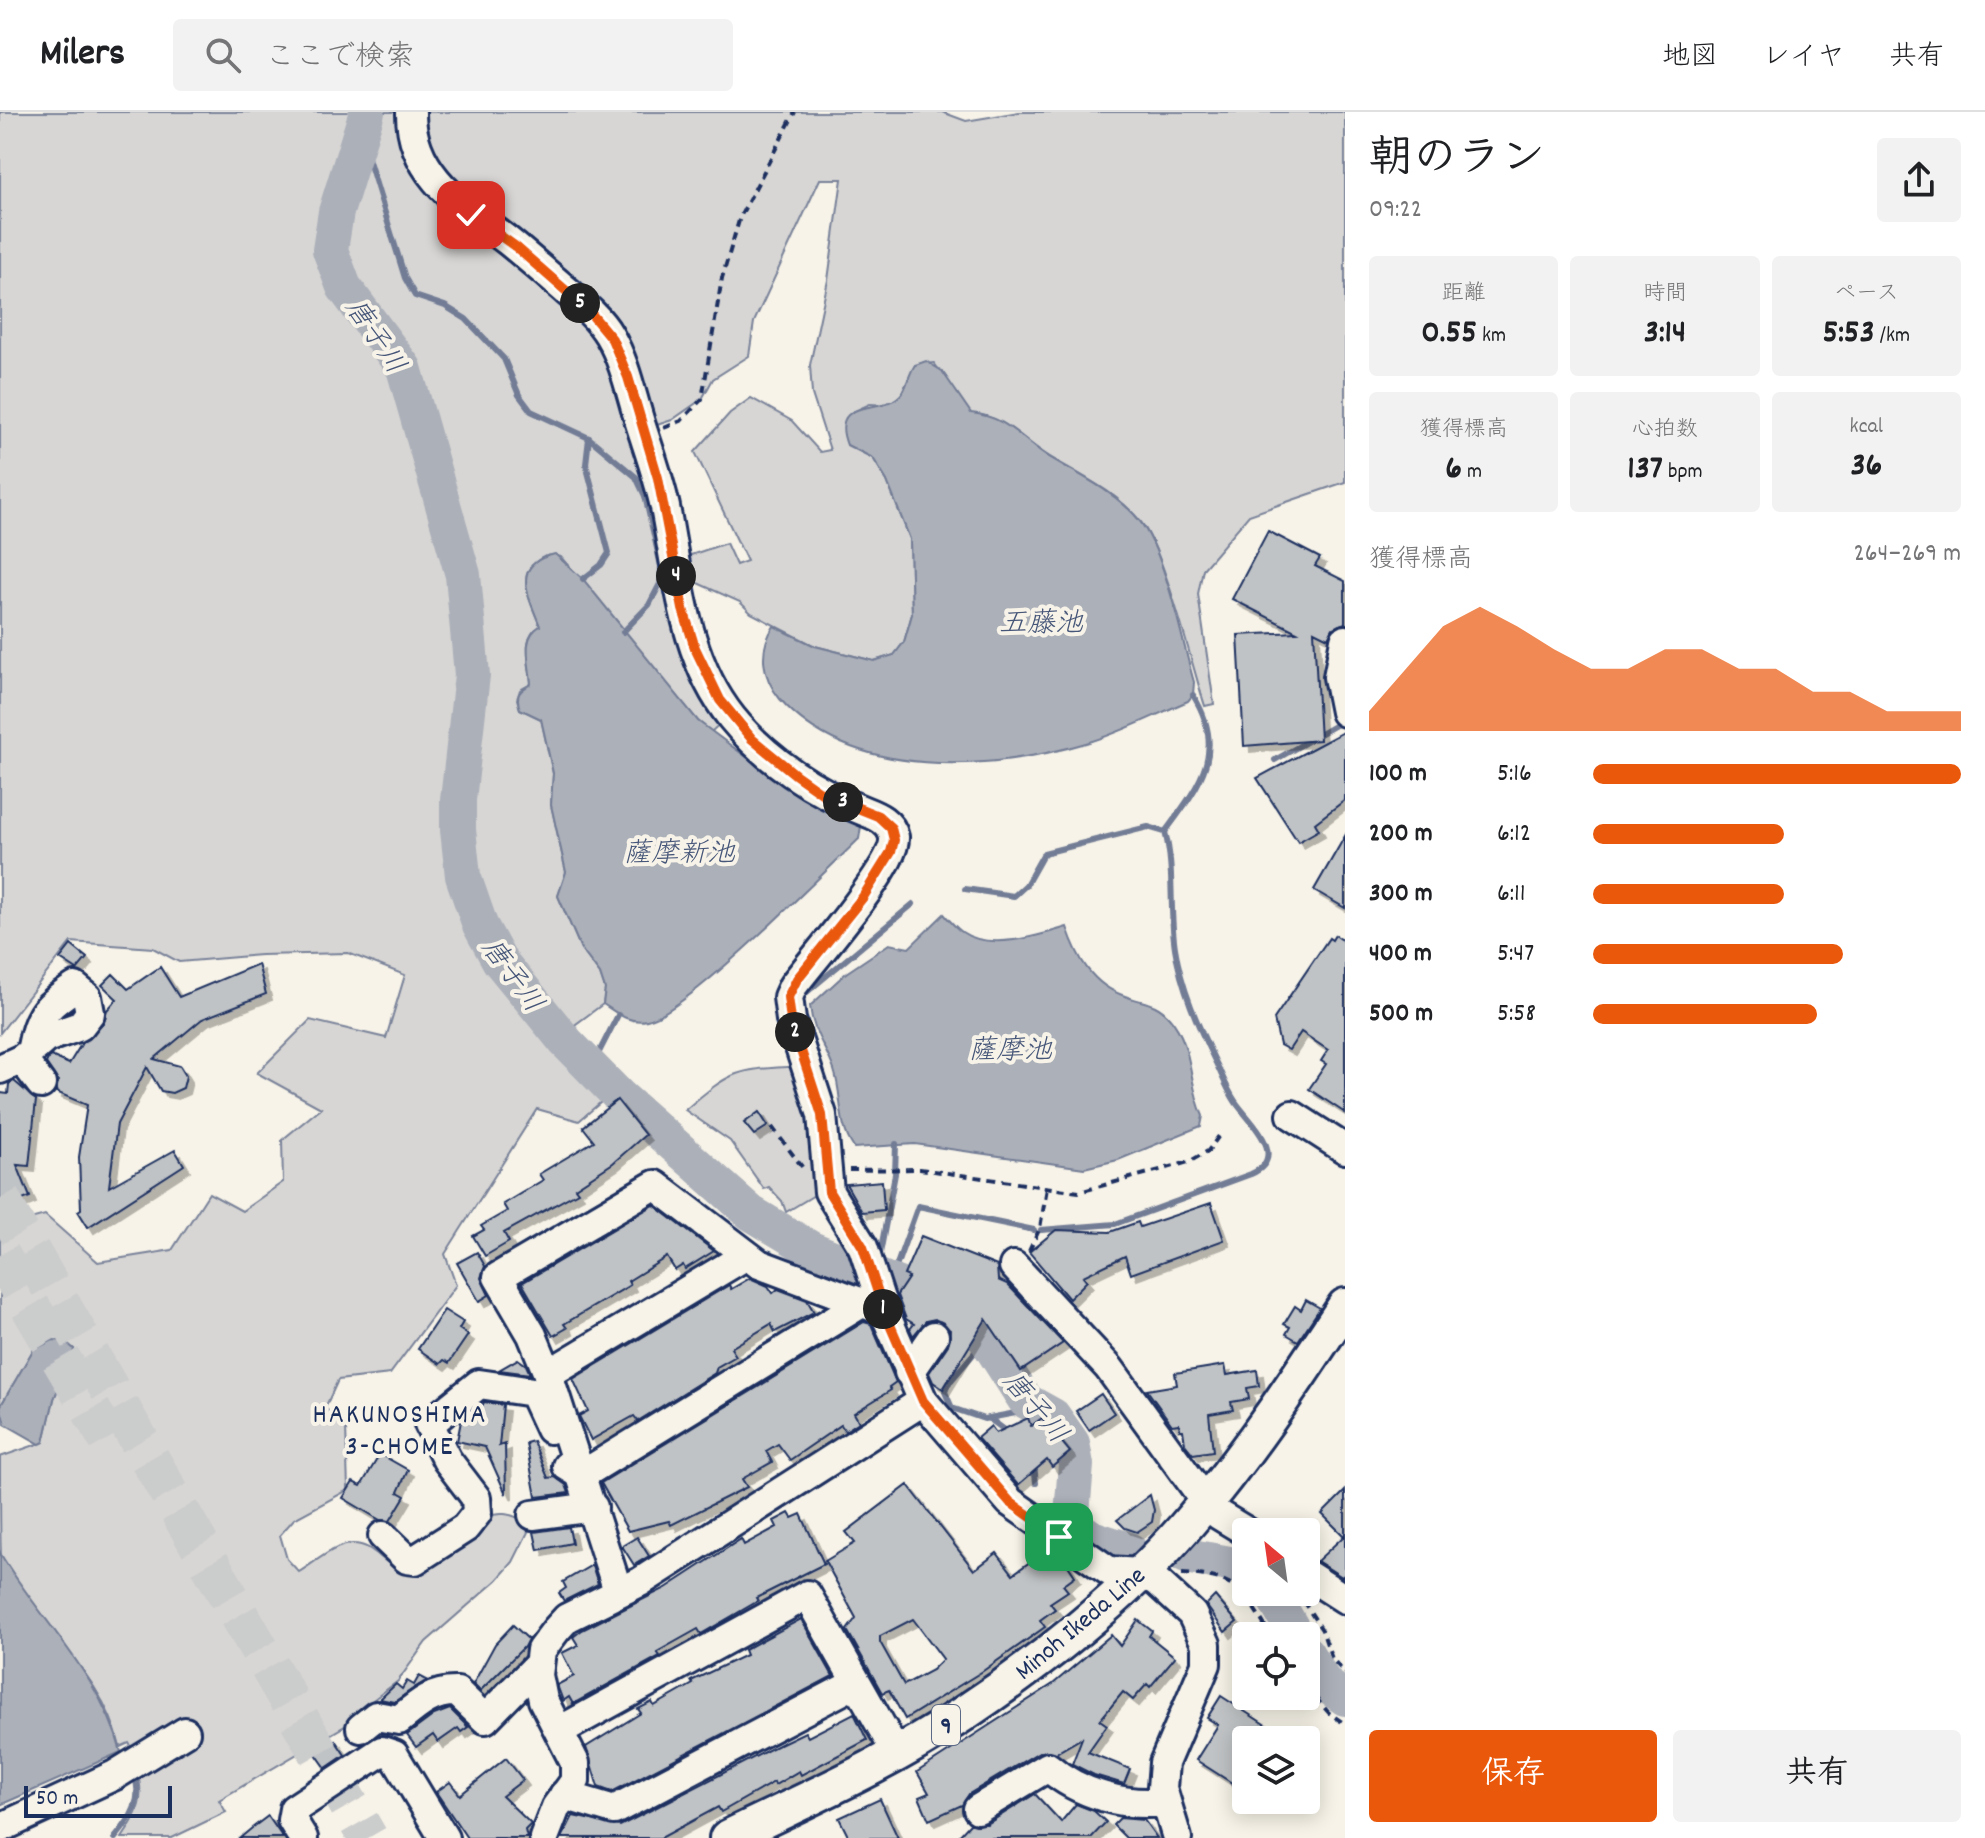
<!DOCTYPE html>
<html lang="ja">
<meta charset="utf-8">
<style>
:root{--surface:#fff;--page:#f2f2f2;--text:#202124;--muted:#757577;--line:#e0e0e0;--accent:#ea580c}
body{margin:0;font-family:Dekko,"Klee One",sans-serif;background:var(--page);color:var(--text);height:100vh;display:flex;flex-direction:column;font-size:30px;white-space:nowrap}
*{box-sizing:border-box;margin:0}
p{font-size:26px;color:var(--muted)}
.icon{flex:none;width:44px;height:44px;fill:none;stroke:currentColor;stroke-width:2;stroke-linecap:round;stroke-linejoin:round}
.map{position:relative;flex:1;overflow:hidden}
.side{display:flex;flex-direction:column;background:var(--surface);width:640px}
.side>*{flex:none}
.needle{width:52px;rotate:331deg}
.tools{position:absolute;left:1232px;top:1406px;display:grid;gap:16px}
.tools a{display:grid;place-items:center;width:88px;height:88px;border-radius:8px;background:var(--surface);box-shadow:0 4px 20px #0003;font-size:40px}
.scale{position:absolute;left:24px;bottom:20px;width:148px;box-sizing:border-box;padding-left:8px;border:4px solid #1b2f5e;border-top:0;font-size:22px;line-height:28px;white-space:nowrap;color:#1b2f5e;-webkit-text-stroke:6px #f7f3e8;paint-order:stroke}
.pin{position:absolute;display:grid;place-items:center;width:68px;height:68px;color:#fff;margin:-34px;border-radius:16px;box-shadow:0 4px 12px #0006}
.km{position:absolute;width:40px;height:40px;margin:-20px;border-radius:50%;background:#222;color:#fff;font-size:22px;line-height:40px;text-align:center}
.round{display:grid;place-items:center;flex:none;width:84px;height:84px;border-radius:8px;background:var(--page)}
.head{display:flex;align-items:center;justify-content:space-between;height:136px;padding:0 24px}
h1{font-size:44px;font-weight:800;line-height:60px}
.stats{display:grid;grid-template-columns:repeat(3,1fr);gap:12px;height:136px;padding:8px 24px}
.stats div{display:grid;align-content:center;border-radius:8px;background:var(--page);text-align:center}
.stats b{font-size:34px;font-weight:800}
.stats small{font-size:22px;font-weight:400}
.stats p{font-size:22px}
.chart{height:224px;padding:16px 24px}
.chart p{display:flex;justify-content:space-between}
.chart svg{width:100%;height:144px;margin-top:8px;fill:var(--accent);opacity:.7}
.action{display:flex;gap:16px;margin-top:auto;padding:16px 24px}
.action a{flex:1;height:92px;border-radius:8px;background:var(--accent);color:#fff;font-size:32px;font-weight:800;line-height:92px;text-align:center}
.action a+a{background:var(--page);color:var(--text)}
ul{padding:0 24px;list-style:none;font-size:26px}
li{display:grid;grid-template-columns:128px 96px 1fr;align-items:center;height:60px}
li i{height:20px;border-radius:10px;background:var(--accent)}
header{display:flex;align-items:center;gap:48px;box-sizing:border-box;height:112px;padding:0 40px;background:var(--surface);border-bottom:2px solid var(--line)}
header strong{font-size:38px}
nav{display:flex;gap:44px;margin-inline-start:auto;font-size:28px}
.search{width:560px;height:72px;background:var(--page);display:flex;align-items:center;gap:20px;box-sizing:border-box;padding:0 28px;border-radius:8px;color:var(--muted);font-size:30px}
main{display:flex;flex:1;min-height:0}
.map>svg:first-child{display:block}
.green{fill:#d7d6d4;stroke:#798299;stroke-width:2}
.water{fill:#acb0b9;stroke:#727c95;stroke-width:2}
.lines{fill:none;stroke-linecap:round;stroke-linejoin:round}
.stream{stroke:#727c95;stroke-width:6}
.river{stroke:#acb0b9;stroke-width:36}
.building{fill:#c0c3c5;stroke:#1b2f5e;stroke-width:2;fill-rule:evenodd;filter:url(#shadow)}
.highway-tunnel{stroke:#cbcccc;stroke-width:40;stroke-dasharray:40 20;stroke-linecap:butt}
.minor-casing{stroke:#1b2f5e;stroke-width:34}
.major-casing{stroke:#1b2f5e;stroke-width:40}
.path{stroke:#1b2f5e;stroke-width:4;stroke-dasharray:8 6;stroke-linecap:butt}
.minor{stroke:#f7f3e8;stroke-width:28}
.major{stroke:#f7f3e8;stroke-width:34}
.route-casing{stroke:#fff;stroke-width:16}
.route{stroke:#ea580c;stroke-width:10}
.labels{text-anchor:middle;stroke-width:8;stroke-linejoin:round;paint-order:stroke}
.shield{fill:#f7f3e8;stroke:#5d6a87;stroke-width:2}
.shield-label{font-size:24px;font-weight:bold;fill:#1b2f5e}
.street-label{font-size:26px;fill:#1b2f5e;stroke:#f7f3e8}
.water-label{font-size:28px;font-style:italic;fill:#465679;stroke:#f7f3e8}
.neighbourhood-label{font-size:28px;letter-spacing:2px;fill:#1b2f5e;stroke:#f7f3e8}
</style>
<header>
<strong>Milers</strong>
<div class="search"><svg class="icon" aria-label="search" viewBox="0 0 24 24"><circle cx="10" cy="10" r="6"/><path d="M15 15l6 6"/></svg>ここで検索</div>
<nav><a>地図</a><a>レイヤ</a><a>共有</a></nav>
</header>
<main>
<div class="map">
<svg width="1345" height="1726" viewBox="0 0 1345 1726">
<defs>
<filter id="shadow"><feDropShadow dx="6" dy="6" stdDeviation="0" flood-color="#0004"/></filter>
</defs>
<rect width="100%" height="100%" fill="#f7f3e8"/>
<filter id="ink" filterUnits="userSpaceOnUse"><feTurbulence type="fractalNoise" baseFrequency=".0125" numOctaves="2"/><feDisplacementMap in="SourceGraphic" scale="16" xChannelSelector="R" yChannelSelector="G"/><feConvolveMatrix kernelMatrix="1 2 1 2 8 2 1 2 1" color-interpolation-filters="sRGB"/></filter>
<g filter="url(#ink)">
<g class="green">
<path d="M0,0H942L966,9L1019,0H1345V370L1249,403L1203,457L1198,482L1214,592L1205,594C1191,551 1165,440 1140,409C1117,380 1080,363 1050,345C1020,327 1007,304 971,302L934,251L915,253L901,283L888,293L870,292L850,301L845,315L847,333L873,346L887,369L910,427L912,502L904,530L894,543L874,549L815,534L751,501L740,490L682,464V446L726,431L736,453L747,449L695,340L730,301L751,286L792,309L820,340L830,338L812,282L810,253L828,168L842,67H820L754,210L749,244L713,267L702,287L672,308L629,322C672,418 667,513 725,607L711,620L698,609L561,445C553,442 544,443 537,449C514,465 533,494 540,514C520,526 530,551 531,572L520,578L517,587L520,597L541,607L553,662L551,693L566,760L558,784L581,837L600,862L605,877L603,892L572,915L613,966L601,990L579,1009L537,997L445,1142L456,1173L390,1262L338,1268L325,1296L346,1315L348,1378L294,1407L280,1423L287,1447L299,1460C314,1451 335,1432 353,1432C374,1432 381,1451 401,1458C422,1465 478,1424 485,1405C501,1400 508,1401 523,1408L528,1420L513,1450L497,1468L426,1530L398,1569L353,1603L355,1608L219,1688L226,1700L172,1726H122C138,1703 147,1683 135,1656L191,1622L187,1614L138,1646L129,1631L120,1635C103,1557 29,1511 1,1443C0,1426 0,1366 0,1345L44,1330L54,1287L74,1237L58,1228L35,1235L0,1295V1115L45,1103L98,1150L172,1138L209,1081L242,1099L283,1070L282,1028L321,996L257,961L310,908L386,926L405,863L348,841L261,843L179,850L153,836L71,830L0,921Z"/>
<path d="M804,954L816,1082L786,1100L782,1089L769,1075L764,1077L730,1029L685,998C736,954 739,958 804,954Z"/>
</g>
<g class="water">
<path d="M926,249L942,259L971,301C1008,305 1019,326 1049,345C1079,363 1116,380 1139,408C1165,439 1182,529 1194,570L1193,583L1188,589C1155,603 1121,621 1086,631C992,659 852,669 780,587C762,565 758,538 774,514L815,534L874,549L894,543L904,530L912,502L910,427L887,369L873,346L847,333C829,286 879,301 897,286C908,278 907,264 915,253Z"/>
<path d="M555,442L583,467L698,609L788,676L861,714L859,727C822,762 686,901 647,908C629,912 617,901 603,892L605,877L600,862L581,837L558,784L566,760L551,693L553,661L541,607L520,597C515,583 519,579 531,572C530,550 520,526 540,514C528,483 510,452 555,442Z"/>
<path d="M944,802C949,808 955,815 962,820C989,839 1038,824 1067,815C1077,845 1092,873 1125,884C1142,891 1155,889 1169,905C1194,933 1188,972 1203,1004L1201,1014L1118,1048L1084,1056L915,1032L854,1036C837,1012 843,985 834,958C826,934 813,923 810,894L846,861L889,832L909,836Z"/>
<path d="M53,1228L65,1229L74,1237L54,1287L44,1330L40,1332L5,1312L0,1295L33,1238Z"/>
<path d="M0,1441C39,1507 101,1563 121,1640L0,1693Z"/>
</g>
<g class="lines">
<g class="stream">
<path d="M360,20L405,166L415,184L445,194L466,207L504,247L519,283L531,299L589,326L636,365L645,384L661,454L660,472L649,493L623,520"/>
<path d="M583,467L601,453L609,441L586,352L589,326"/>
<path d="M1275,648L1341,610"/>
<path d="M1165,720C1199,674 1228,639 1193,583"/>
<path d="M965,777L1014,784L1026,773L1044,741L1148,715L1165,720C1175,756 1169,798 1175,836C1181,876 1198,914 1216,951C1222,963 1227,977 1235,989C1248,1009 1291,1044 1251,1062L1115,1112L1041,1118"/>
<path d="M801,885L913,792"/>
<path d="M591,956L618,903"/>
<path d="M879,1147L895,1062L896,1032"/>
<path d="M891,1169L918,1094L1034,1118"/>
<path d="M986,1227L948,1272L945,1280L952,1296L984,1307L1042,1296"/>
<path d="M990,1307L1010,1322"/>
<path d="M1034,1352L1036,1371"/>
<path d="M115,1726C131,1707 144,1687 134,1663"/>
</g>
<g class="river">
<path d="M367,0L336,100L330,138L344,175L404,256L463,463L472,563L458,688V718L463,764L480,813L499,848L566,930L620,985L751,1101L811,1137L971,1203L1026,1289L1053,1304L1072,1331L1076,1353L1072,1402L1076,1415L1092,1426L1129,1438"/>
<path d="M1186,1444L1246,1455"/>
<path d="M1271,1480L1296,1524"/>
<path d="M1306,1541L1325,1572L1345,1586"/>
</g>
</g>
<g class="building">
<path d="M1268,419L1320,446L1315,454L1345,469V511L1333,516L1328,526L1314,519L1320,628L1244,634L1238,523L1297,520L1232,487Z"/>
<path d="M1345,619V688L1315,711L1319,718L1298,730L1257,666Z"/>
<path d="M1345,724V796L1314,778Z"/>
<path d="M1335,823L1345,830V1001L1309,977L1326,952L1321,949L1328,938L1301,920L1289,938L1280,933L1274,907L1329,826L1332,828Z"/>
<path d="M71,833L87,846L77,858L60,847Z"/>
<path d="M258,852L266,882L202,907L154,947L180,954L186,964L183,976L172,981L161,979L147,955L117,1012L109,1075L175,1038L184,1053L88,1115L78,1099L81,1097L79,1045L87,993L56,980L58,969L46,951L48,947L51,944L69,952L82,931L103,911L107,898L117,887L102,873L113,862L128,877L160,855L179,885Z"/>
<path d="M14,969L36,988L29,1054L17,1053L30,1085L0,1097V981L8,982L9,972Z"/>
<path d="M617,988L645,1023L613,1051L575,1076L578,1080L504,1121L509,1130L485,1144L473,1124L484,1118L481,1114L507,1099L503,1092L543,1068L539,1062L594,1029L583,1015Z"/>
<path d="M759,1000L768,1014L754,1023L744,1011Z"/>
<path d="M882,1069L884,1098L862,1100L846,1072Z"/>
<path d="M1211,1091L1224,1128L1131,1162L1125,1144L1083,1164L1087,1169L1069,1187L1029,1140L1056,1118L1110,1120L1138,1110L1140,1115Z"/>
<path d="M654,1093L714,1139L685,1157L683,1153L675,1158L667,1145L628,1169L630,1173L564,1212L567,1216L553,1224L522,1171Z"/>
<path d="M921,1124L997,1154L998,1168L1007,1172L1063,1231L1021,1259L986,1207L943,1277L933,1270L929,1261L948,1233L950,1218L935,1207L926,1209L913,1224L910,1217L914,1212L906,1207L897,1183L909,1165L904,1163Z"/>
<path d="M477,1140L485,1154L481,1166L489,1183L479,1189L457,1151Z"/>
<path d="M750,1166L768,1174L773,1181L778,1177L807,1188L814,1200L775,1220L771,1212L731,1236L736,1244L717,1255L715,1261L638,1309L634,1304L591,1328L579,1304L588,1299L573,1267L729,1173L731,1177Z"/>
<path d="M1306,1188L1320,1196L1298,1229L1286,1222L1290,1215L1284,1212L1295,1194L1301,1198Z"/>
<path d="M444,1198L463,1210L459,1217L468,1223L449,1251L444,1248L440,1252L418,1237Z"/>
<path d="M864,1210L871,1212L896,1270L889,1275L891,1278L854,1301L859,1310L845,1319L841,1313L790,1348L778,1332L766,1339L772,1350L742,1367L747,1375L671,1413L669,1409L628,1419L601,1371Z"/>
<path d="M518,1247L526,1253L530,1262L499,1258Z"/>
<path d="M1225,1253L1227,1263L1257,1258L1259,1274L1247,1276L1249,1287L1231,1290L1233,1298L1209,1302L1213,1339L1193,1342L1185,1332L1183,1318H1180L1179,1312L1172,1313L1147,1278L1177,1273L1175,1261Z"/>
<path d="M1101,1282L1114,1301L1089,1318L1076,1299Z"/>
<path d="M484,1290L503,1293L499,1334L505,1332L506,1382L485,1335L457,1329L461,1309L469,1302L478,1303Z"/>
<path d="M1028,1306L1031,1314L1042,1306L1070,1340L1052,1355L1047,1348L1018,1373L977,1326L991,1314L996,1321Z"/>
<path d="M533,1329L548,1366L555,1365L566,1373L569,1381L536,1385L526,1331Z"/>
<path d="M380,1342L408,1358L398,1380L405,1384L390,1409L380,1408L343,1386L353,1370L361,1374Z"/>
<path d="M908,1373L974,1458L997,1441L1013,1462L1048,1437L1059,1453L1065,1449L1075,1464L1063,1473L1068,1479L1050,1491L1055,1497L1040,1508L1045,1515L983,1559L905,1607L889,1578L882,1581L847,1518L856,1506L825,1449L855,1431L846,1420ZM913,1507L943,1547L932,1558L904,1573L880,1530V1524Z"/>
<path d="M1345,1379V1462L1342,1465L1317,1449L1344,1424L1322,1402Z"/>
<path d="M1150,1383L1154,1398L1152,1410L1137,1420L1125,1416L1117,1408Z"/>
<path d="M789,1401L792,1406L801,1402L824,1452L756,1486L758,1489L701,1522L698,1517L657,1540L660,1544L573,1592L569,1585L563,1589L557,1573L574,1564L562,1541L578,1533L573,1525L582,1518L666,1476L741,1427L744,1433L777,1415L774,1409Z"/>
<path d="M569,1415L572,1431L538,1438L534,1420Z"/>
<path d="M637,1425L649,1444L634,1453L622,1434Z"/>
<path d="M592,1453L598,1472L564,1489L559,1481L566,1476L563,1470Z"/>
<path d="M1215,1484L1237,1510L1225,1520L1206,1493Z"/>
<path d="M801,1507L833,1564L612,1680L598,1675L586,1635L641,1601L638,1597L652,1590L654,1594L693,1572L691,1569L746,1543L744,1538Z"/>
<path d="M1138,1508L1152,1519L1149,1524L1175,1545L1150,1575L1147,1572L1133,1588L1123,1580L1100,1608L1107,1613L1088,1640L1130,1657L1124,1672L1094,1663L1072,1652L1082,1626L1056,1641L1039,1640L969,1682L962,1693L929,1708L919,1685L929,1681L917,1660L1053,1572L1111,1523L1120,1534Z"/>
<path d="M513,1513L528,1527L524,1535L480,1579L473,1572L495,1532Z"/>
<path d="M419,1564L427,1568L394,1590L380,1587L396,1572L402,1577L407,1569L414,1573Z"/>
<path d="M1221,1584L1289,1628H1246V1680L1196,1648L1218,1613L1207,1606Z"/>
<path d="M450,1597L468,1615L461,1620L458,1616L438,1630L433,1623L416,1635L407,1623L434,1603Z"/>
<path d="M854,1601L867,1628L801,1663L799,1659L775,1673L774,1670L721,1700L718,1695L661,1726H562L573,1704L620,1714L780,1632L805,1620L808,1625Z"/>
<path d="M335,1628L345,1643L326,1656L316,1642Z"/>
<path d="M506,1646L523,1668L502,1684L531,1712L525,1718L527,1726H467L436,1680L450,1670L460,1683Z"/>
<path d="M1035,1682L1061,1710L1076,1692L1094,1699L1106,1710L1091,1726H957L970,1712H987Z"/>
<path d="M880,1687L898,1726H849L839,1706Z"/>
<path d="M268,1704L283,1726H240L252,1716Z"/>
<path d="M1120,1706L1144,1708L1157,1726H1126L1113,1713Z"/>
</g>
<g class="lines">
<g class="highway-tunnel">
<path d="M0,1087L368,1726"/>
<path d="M0,1143L108,1327"/>
</g>
<g class="minor-casing">
<g id="minor">
<path d="M411,0C410,63 464,95 508,129C528,145 548,163 568,180C583,193 599,206 609,223C626,252 631,283 641,314C650,342 659,367 665,395C679,468 684,546 732,606C766,648 815,680 864,699C877,704 891,710 894,725C897,752 812,848 793,874L788,885L791,908L822,1003L829,1080L863,1135L884,1199"/>
<path d="M1345,528L1338,565L1345,600"/>
<path d="M22,947L41,972"/>
<path d="M0,957L22,947L46,926L80,914L90,901L87,885L75,875C47,894 38,901 32,935"/>
<path d="M1292,1003L1345,1037"/>
<path d="M1014,1154L1109,1256L1206,1390L1219,1403L1247,1420"/>
<path d="M909,1260L934,1224"/>
<path d="M548,1262L745,1144"/>
<path d="M567,1354L582,1363L860,1192"/>
<path d="M533,1403L593,1395"/>
<path d="M383,1424L407,1447L415,1448L465,1416L477,1401L476,1386L447,1348L429,1312L479,1272L533,1280L550,1317"/>
<path d="M1306,1462L1345,1487"/>
<path d="M618,1479L548,1262L532,1223L498,1165L655,1073L759,1152L884,1199L923,1289L1010,1390L1109,1459L1140,1461L1156,1469L1192,1502L1206,1532V1552L1164,1651L1162,1676L1177,1726"/>
<path d="M361,1616L376,1604L399,1608C417,1593 432,1579 457,1580L485,1607L539,1552"/>
<path d="M561,1618L807,1483L897,1642"/>
<path d="M564,1683L614,1698L856,1571"/>
<path d="M978,1697L1048,1655C1079,1682 1125,1695 1165,1690"/>
<path d="M0,1716L115,1663L185,1620"/>
<path d="M303,1726L292,1708L294,1697L382,1639L394,1643L444,1726"/>
<path d="M544,1726L556,1695L575,1669V1651L543,1588L538,1563L541,1538L556,1518L567,1506L640,1470L923,1289"/>
</g>
</g>
<g class="major-casing">
<path id="major" d="M727,1726C807,1687 888,1652 963,1602C1039,1552 1125,1484 1185,1415C1245,1346 1295,1270 1345,1194"/>
</g>
<g class="path">
<path d="M664,316L681,309L702,287L722,166L740,105L795,0"/>
<path d="M772,1015L803,1056"/>
<path d="M849,1058L920,1057L1079,1080L1189,1050L1208,1039L1221,1021"/>
<path d="M1029,1139L1040,1116L1047,1076"/>
<path d="M1182,1462C1238,1464 1243,1478 1271,1524"/>
<path d="M1303,1489L1322,1518L1332,1547L1345,1561"/>
<path d="M1306,1575L1329,1601L1345,1612"/>
</g>
<use href="#minor" class="minor"/>
<use href="#major" class="major"/>
</g>
</g>
<g class="lines" filter="url(#ink)">
<g class="route-casing">
<path id="route" d="M471,103L516,135L588,198L612,227L628,265L658,366L683,497L695,536L720,588L752,627L796,663L823,682L878,704L891,716L894,728L891,740L863,785L797,867L788,885L791,908L822,1003L829,1080L863,1135L884,1199L923,1289L1010,1390L1059,1425"/>
</g>
<use href="#route" class="route"/>
</g>
<g class="labels">
<rect class="shield" x="932" y="1593" width="28" height="40" rx="6"/>
<g class="shield-label">
<text x="946" y="1621">9</text>
</g>
<g class="street-label">
<text transform="translate(1079 1510) rotate(-40)" y="9">Minoh Ikeda Line</text>
</g>
<g class="water-label">
<text transform="translate(377 223) rotate(56)" y="10">唐子川</text>
<text x="1041" y="519">五藤池</text>
<text x="679" y="749">薩摩新池</text>
<text transform="translate(514 862) rotate(54)" y="10">唐子川</text>
<text x="1010" y="946">薩摩池</text>
<text transform="translate(1037 1294) rotate(50)" y="10">唐子川</text>
</g>
<g class="neighbourhood-label">
<text x="400" y="1310">HAKUNOSHIMA<tspan x="400" dy="32">3-CHOME</tspan></text>
</g>
</g>
</svg>
<div class="tools">
<a><svg class="needle" viewBox="-14 -14 28 28"><path d="M0-13l5 13h-10z" fill="#e53935"/><path d="M0 13l5-13h-10z" fill="#757577"/></svg></a>
<a><svg class="icon" aria-label="locate" viewBox="0 0 24 24"><circle cx="12" cy="12" r="6"/><path d="M12 2v4M12 18v4M2 12h4M18 12h4"/></svg></a>
<a><svg class="icon" aria-label="layers" viewBox="0 0 24 24"><path d="M12 4l9 5-9 5-9-5zM3 14l9 5 9-5"/></svg></a>
</div>
<div class="scale">50 m</div>
<div class="pin" style="left:1059px;top:1425px;background:#1e9e55"><svg class="icon" aria-label="arrive" viewBox="0 0 24 24"><path d="M6 21V4h12l-3 4 3 4H6"/></svg></div>
<div class="pin" style="left:471px;top:103px;background:#d93025"><svg class="icon" aria-label="check" viewBox="0 0 24 24"><path d="M5 12l5 5 9-10"/></svg></div>
<b class="km" style="left:883px;top:1197px">1</b>
<b class="km" style="left:795px;top:920px">2</b>
<b class="km" style="left:843px;top:690px">3</b>
<b class="km" style="left:676px;top:464px">4</b>
<b class="km" style="left:580px;top:191px">5</b>
</div>
<section class="side">
<div class="head"><div><h1>朝のラン</h1><p>09:22</p></div><a class="round"><svg class="icon" aria-label="share" viewBox="0 0 24 24"><path d="M12 15V3M7 8l5-5 5 5M5 13v7h14v-7"/></svg></a></div>
<div class="stats">
<div><p>距離</p><b>0.55<small> km</small></b></div>
<div><p>時間</p><b>3:14</b></div>
<div><p>ペース</p><b>5:53<small> /km</small></b></div>
</div>
<div class="stats">
<div><p>獲得標高</p><b>6<small> m</small></b></div>
<div><p>心拍数</p><b>137<small> bpm</small></b></div>
<div><p>kcal</p><b>36</b></div>
</div>
<div class="chart"><p><span>獲得標高</span>264–269 m</p>
<svg viewBox="0 0 160 44" preserveAspectRatio="none"><path d="M0 44V38L10 25L20 12L30 6L40 12L50 19L60 25L70 25L80 19L90 19L100 25L110 25L120 32L130 32L140 38L150 38L160 38V44z"/></svg>
</div>
<ul>
<li><b>100 m</b>5:16<i style="width:100%"></i></li>
<li><b>200 m</b>6:12<i style="width:52%"></i></li>
<li><b>300 m</b>6:11<i style="width:52%"></i></li>
<li><b>400 m</b>5:47<i style="width:68%"></i></li>
<li><b>500 m</b>5:58<i style="width:61%"></i></li>
</ul>
<div class="action"><a>保存</a><a>共有</a></div>
</section>
</main>
